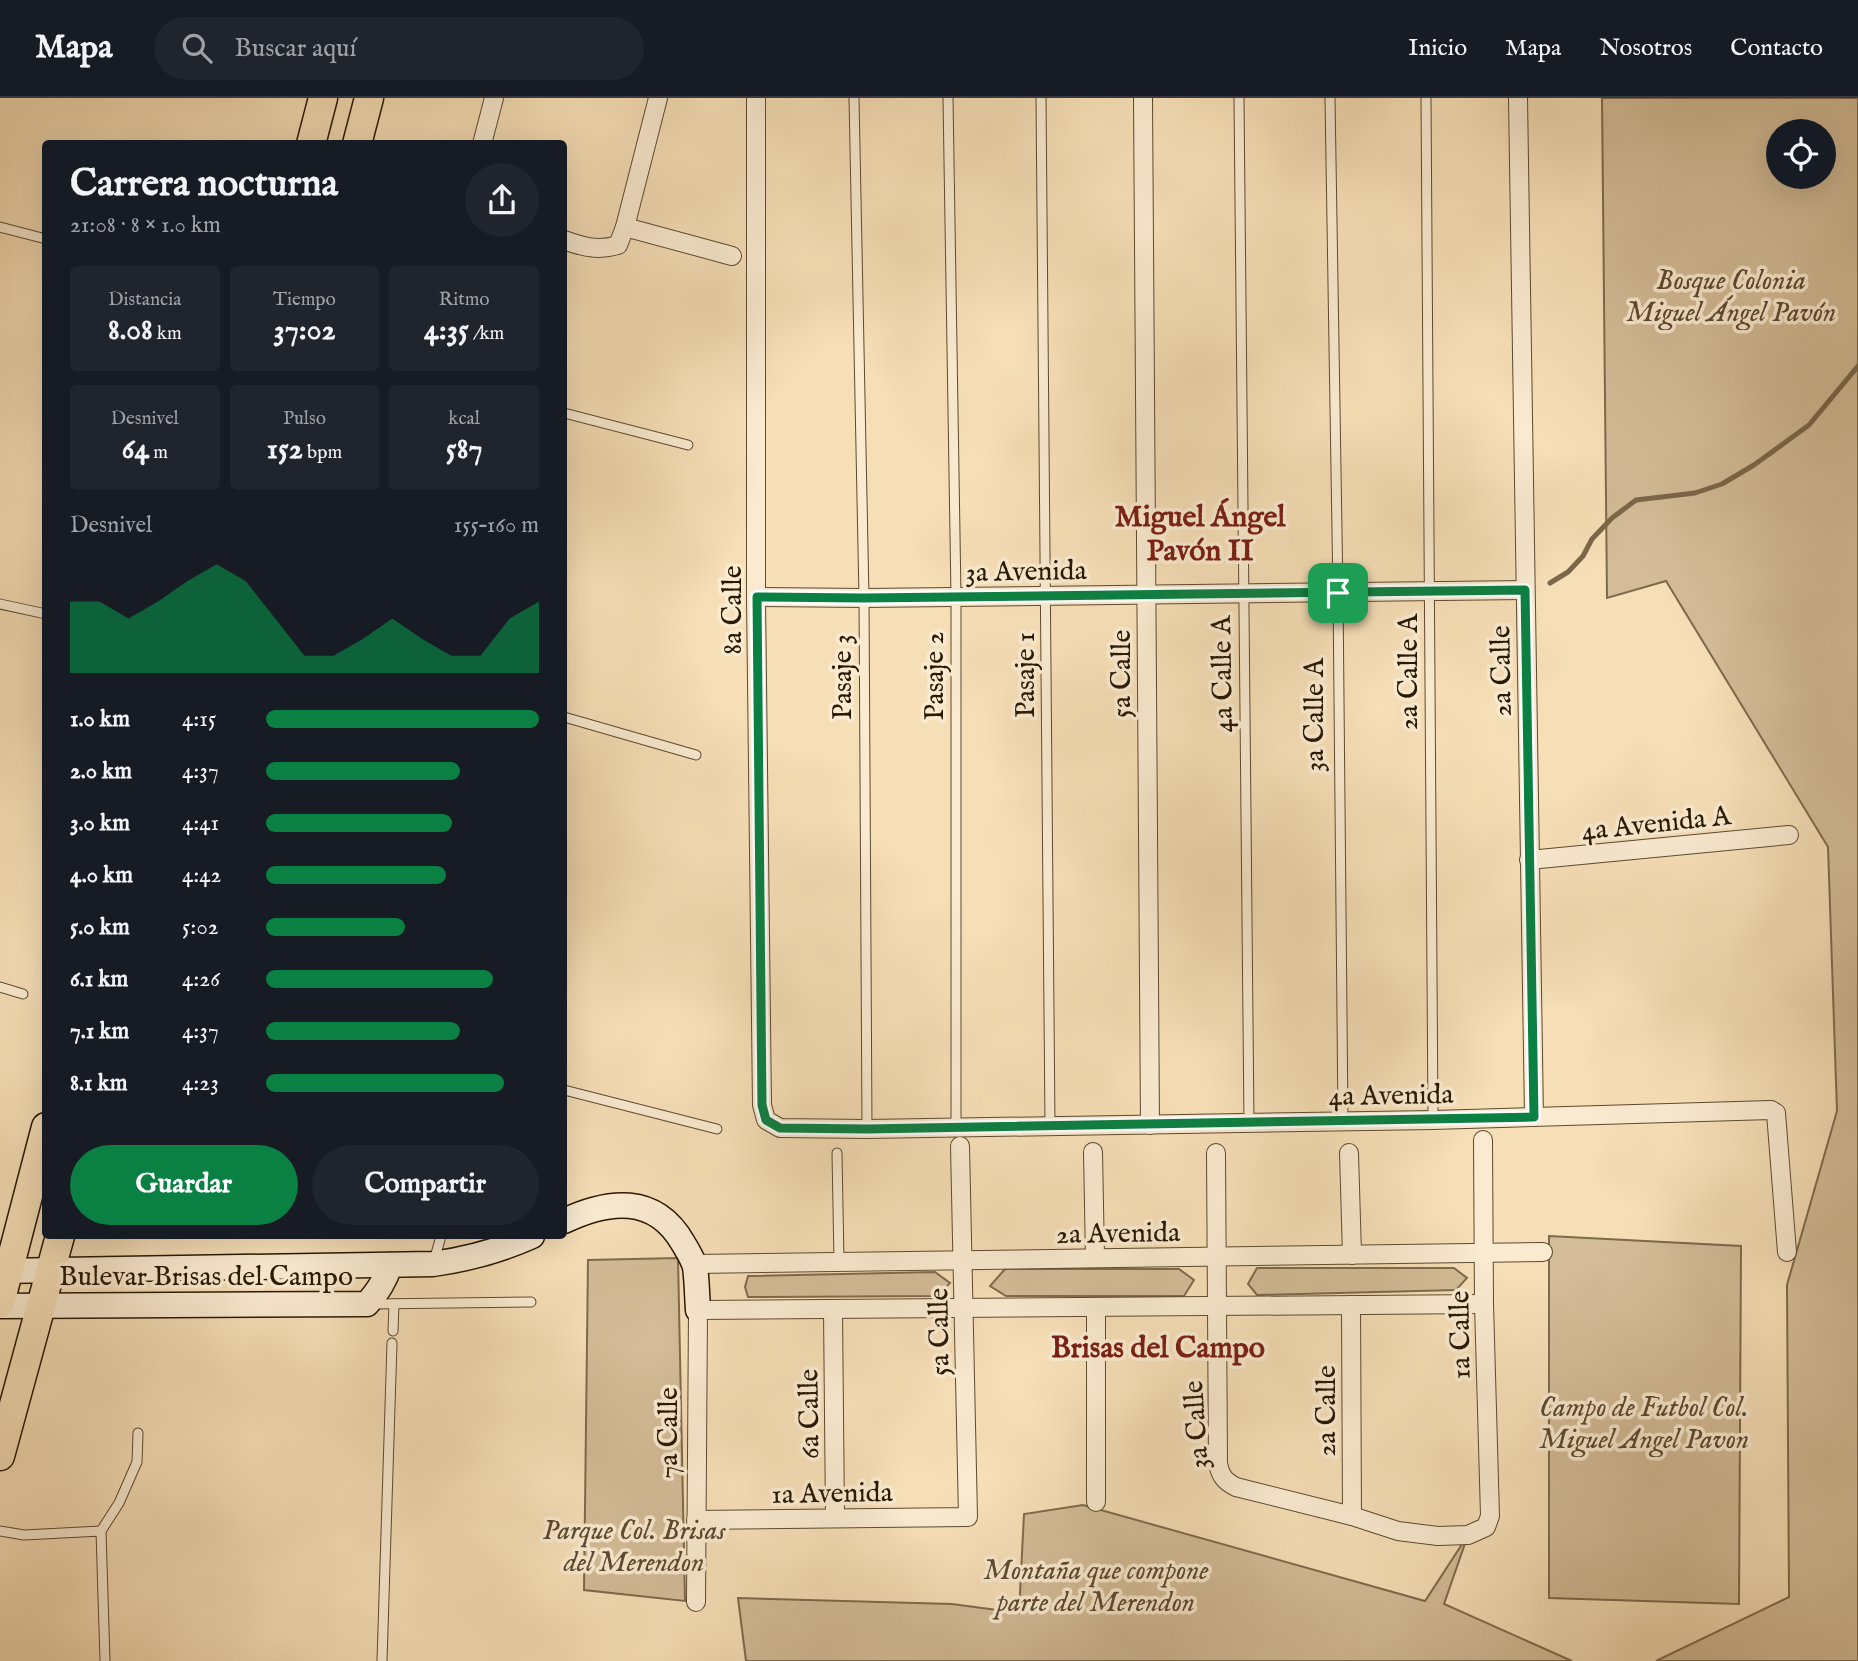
<!DOCTYPE html>
<html lang="es">
<meta charset="utf-8">
<style>
:root{--surface:#171b24;--page:#20242c;--text:#f1f3f6;--muted:#9ea1a6;--line:#363941;--accent:#0b8043}
body{margin:0;font-family:"IM FELL English",serif;background:var(--page);color:var(--text);height:100vh;display:flex;flex-direction:column;font-size:26px;white-space:nowrap}
*{box-sizing:border-box;margin:0}
p{font-size:23px;color:var(--muted)}
.icon{flex:none;width:38px;height:38px;fill:none;stroke:currentColor;stroke-width:2;stroke-linecap:round;stroke-linejoin:round}
.map{position:relative;flex:1;overflow:hidden}
.sheet{position:absolute;left:42px;top:42px;width:525px;height:1099px;display:flex;flex-direction:column;background:var(--surface);border-radius:7px;box-shadow:0 7px 28px #0002}
.sheet>*{flex:none}
.controls{position:absolute;left:1766px;top:21px;display:grid;gap:14px}
.controls a{display:grid;place-items:center;width:70px;height:70px;border-radius:50%;background:var(--surface);box-shadow:0 7px 28px #0002;font-size:35px}
.pin{position:absolute;display:grid;place-items:center;width:60px;height:60px;color:#fff;margin:-30px;border-radius:14px;box-shadow:0 4px 10px #0006}
.round{display:grid;place-items:center;flex:none;width:74px;height:74px;border-radius:37px;background:var(--page)}
.summary{display:flex;align-items:center;justify-content:space-between;height:119px;padding:0 28px}
h1{font-size:38px;font-weight:700;line-height:52px}
.figures{display:grid;grid-template-columns:repeat(3,1fr);gap:10px;height:119px;padding:7px 28px}
.figures div{display:grid;align-content:center;border-radius:7px;background:var(--page);text-align:center}
.figures b{font-size:30px;font-weight:700}
.figures small{font-size:19px;font-weight:400}
.figures p{font-size:19px}
.chart{height:196px;padding:14px 28px}
.chart p{display:flex;justify-content:space-between}
.chart svg{width:100%;height:126px;margin-top:7px;fill:var(--accent);opacity:.7}
.action{display:flex;gap:14px;margin-top:auto;padding:14px 28px}
.action a{flex:1;height:80px;border-radius:42px;background:var(--accent);color:#fff;font-size:28px;font-weight:700;line-height:80px;text-align:center}
.action a+a{background:var(--page);color:var(--text)}
ul{padding:0 28px;list-style:none;font-size:23px}
li{display:grid;grid-template-columns:112px 84px 1fr;align-items:center;height:52px}
li i{height:18px;border-radius:9px;background:var(--accent)}
header{display:flex;align-items:center;gap:42px;box-sizing:border-box;height:98px;padding:0 35px;background:var(--surface);border-bottom:2px solid var(--line)}
header strong{font-size:33px}
nav{display:flex;gap:38px;margin-inline-start:auto;font-size:24px}
.search{width:490px;height:63px;background:var(--page);display:flex;align-items:center;gap:18px;box-sizing:border-box;padding:0 24px;border-radius:38px;color:var(--muted);font-size:26px}
.map>svg:first-child{display:block}
.green{fill:#d3bc97;stroke:#7e6a4c;stroke-width:2;fill-rule:evenodd}
.lines{fill:none;stroke-linecap:round;stroke-linejoin:round}
.stream{stroke:#7b6749;stroke-width:5}
.lane-casing{stroke:#5d4a2f;stroke-width:11}
.street-casing{stroke:#5d4a2f;stroke-width:20}
.secondary-casing{stroke:#2a1802;stroke-width:27}
.primary-casing{stroke:#2a1802;stroke-width:31}
.lane{stroke:#f9ead0;stroke-width:9}
.street{stroke:#f9ead0;stroke-width:18}
.secondary{stroke:#f9ead0;stroke-width:24}
.primary{stroke:#f6deb6;stroke-width:28}
.route-casing{stroke:#fff;stroke-width:14}
.route{stroke:#0b8043;stroke-width:9}
.labels{text-anchor:middle;stroke-width:7;stroke-linejoin:round;paint-order:stroke}
.park-label{font-size:28px;font-style:italic;fill:#5d492f;stroke:#f9ead0}
.street-label{font-size:28px;fill:#2a1802;stroke:#f9ead0}
.neighbourhood-label{font-size:30px;font-weight:bold;fill:#7a1f14;stroke:#f9ead0}
</style>
<header>
<strong>Mapa</strong>
<div class="search"><svg class="icon" aria-label="search" viewBox="0 0 24 24"><circle cx="10" cy="10" r="6"/><path d="M15 15l6 6"/></svg>Buscar aquí</div>
<nav><a>Inicio</a><a>Mapa</a><a>Nosotros</a><a>Contacto</a></nav>
</header>
<div class="map">
<svg width="1858" height="1563" viewBox="0 0 1858 1563">
<rect width="100%" height="100%" fill="#f6deb6"/>
<filter id="stains"><feTurbulence type="fractalNoise" baseFrequency=".00286" numOctaves="4"/><feColorMatrix values="0 0 0 0 .2 0 0 0 0 .09 0 0 0 0 .02 0 0 0 .5 -.17"/></filter>
<radialGradient id="worn" r=".72"><stop offset=".6" stop-color="#630" stop-opacity="0"/><stop offset="1" stop-color="#630" stop-opacity=".3"/></radialGradient>
<g class="green">
<path d="M1602,0H1858V1563H1656L1789,1499L1787,1187L1837,1013L1828,749L1666,483L1607,500ZM1778,33H1824V79H1778Z"/>
<path d="M1549,1138L1741,1148L1739,1506L1549,1500Z"/>
<path d="M678,1160L685,1503L584,1492L588,1162Z"/>
<path d="M1257,1170H1454L1467,1180L1456,1192L1257,1197L1248,1186Z"/>
<path d="M1005,1171H1179L1194,1182L1184,1198H1006L990,1188Z"/>
<path d="M935,1174L950,1185L938,1198L748,1199L745,1189L748,1178Z"/>
<path d="M1083,1407L1425,1503L1468,1437L1444,1506L1572,1563H746L738,1500L952,1506L1019,1515L1024,1416Z"/>
</g>
<g class="lines">
<path class="stream" d="M1550,485L1568,474L1583,458L1592,441L1612,420L1636,402L1695,395L1722,386L1754,367L1809,327L1858,268"/>
<g class="lane-casing">
<g id="lane">
<path d="M854,0L864,500L867,1031"/>
<path d="M948,0L956,499V1030"/>
<path d="M1041,0L1050,1028"/>
<path d="M1239,0L1249,1025"/>
<path d="M1330,0L1338,495L1343,1024"/>
<path d="M1426,0L1433,1022"/>
<path d="M0,129L46,141"/>
<path d="M564,315L688,347"/>
<path d="M0,506L46,516"/>
<path d="M564,619L696,657"/>
<path d="M0,889L23,896"/>
<path d="M564,992L717,1031"/>
<path d="M837,1055L839,1164"/>
<path d="M434,1163L441,1138"/>
<path d="M372,1206L531,1204"/>
<path d="M393,1233L394,1206"/>
<path d="M0,1433L24,1437L101,1433L105,1563"/>
<path d="M101,1433L119,1405L137,1364L138,1335"/>
<path d="M382,1563L392,1245"/>
</g>
</g>
<g class="street-casing">
<g id="street">
<path d="M756,0V499L762,1007L766,1022L780,1030L867,1031L1433,1022L1771,1012L1776,1015L1787,1154"/>
<path d="M1143,0L1150,1027"/>
<path d="M1518,0L1534,1019"/>
<path d="M482,46L494,0"/>
<path d="M625,129L658,0"/>
<path d="M564,142C583,149 598,153 618,147L625,129L732,158"/>
<path d="M756,499L864,500L1525,492"/>
<path d="M1529,762L1789,737"/>
<path d="M1093,1054L1095,1160"/>
<path d="M1216,1055L1218,1365C1220,1377 1224,1383 1236,1389L1352,1418L1398,1433L1438,1438L1468,1437L1486,1429L1490,1418L1484,1206L1483,1042"/>
<path d="M1349,1055L1352,1157"/>
<path d="M695,1166L1543,1154"/>
<path d="M1351,1207L1352,1418"/>
<path d="M1096,1209V1404"/>
<path d="M833,1212L835,1420"/>
<path d="M696,1422L968,1419L960,1048"/>
<path d="M696,1504L698,1212L1484,1206"/>
</g>
</g>
<g class="secondary-casing">
<g id="secondary">
<path d="M564,1123C608,1102 655,1096 683,1145C687,1152 693,1161 695,1169C697,1183 697,1198 698,1212"/>
<path d="M0,1173L433,1166C469,1161 499,1153 532,1138"/>
<path d="M0,1208L367,1206C378,1193 385,1183 390,1167"/>
</g>
</g>
<g class="primary-casing">
<g id="primary">
<path d="M311,46L323,0"/>
<path d="M357,46L369,0"/>
<path d="M0,1205L46,1029"/>
<path d="M0,1358L60,1138"/>
</g>
</g>
<use href="#lane" class="lane"/>
<use href="#street" class="street"/>
<use href="#secondary" class="secondary"/>
<use href="#primary" class="primary"/>
</g>
<g class="lines">
<g class="route-casing">
<path id="route" d="M1525,492L1534,1019L867,1031L780,1030L766,1022L762,1007L757,499L864,500Z"/>
</g>
<use href="#route" class="route"/>
</g>
<g class="labels">
<g class="park-label">
<text x="1731" y="191">Bosque Colonia<tspan x="1731" dy="32">Miguel Ángel Pavón</tspan></text>
<text x="1644" y="1318">Campo de Futbol Col.<tspan x="1644" dy="32">Miguel Angel Pavon</tspan></text>
<text x="634" y="1441">Parque Col. Brisas<tspan x="634" dy="32">del Merendon</tspan></text>
<text x="1096" y="1481">Montaña que compone<tspan x="1096" dy="32">parte del Merendon</tspan></text>
</g>
<g class="street-label">
<text transform="translate(1026 472) rotate(-1)" y="10">3a Avenida</text>
<text transform="translate(731 512) rotate(-90)" y="10">8a Calle</text>
<text transform="translate(1500 573) rotate(-91)" y="10">2a Calle</text>
<text transform="translate(1407 574) rotate(-90)" y="10">2a Calle A</text>
<text transform="translate(1120 576) rotate(-90)" y="10">5a Calle</text>
<text transform="translate(1221 576) rotate(-91)" y="10">4a Calle A</text>
<text transform="translate(1024 577) rotate(-90)" y="10">Pasaje 1</text>
<text transform="translate(933 578) rotate(-90)" y="10">Pasaje 2</text>
<text transform="translate(841 579) rotate(-90)" y="10">Pasaje 3</text>
<text transform="translate(1313 617) rotate(-90)" y="10">3a Calle A</text>
<text transform="translate(1656 724) rotate(-6)" y="10">4a Avenida A</text>
<text transform="translate(1391 996) rotate(-1)" y="10">4a Avenida</text>
<text transform="translate(1118 1134) rotate(-1)" y="10">2a Avenida</text>
<text x="206" y="1187">Bulevar Brisas del Campo</text>
<text transform="translate(938 1234) rotate(-91)" y="10">5a Calle</text>
<text transform="translate(1459 1237) rotate(-91)" y="10">1a Calle</text>
<text transform="translate(1325 1313) rotate(-90)" y="10">2a Calle</text>
<text transform="translate(808 1316) rotate(-91)" y="10">6a Calle</text>
<text transform="translate(1195 1327) rotate(-94)" y="10">3a Calle</text>
<text transform="translate(667 1335) rotate(-90)" y="10">7a Calle</text>
<text transform="translate(832 1394) rotate(-1)" y="10">1a Avenida</text>
</g>
<g class="neighbourhood-label">
<text x="1200" y="428">Miguel Ángel<tspan x="1200" dy="34">Pavón II</tspan></text>
<text x="1158" y="1259">Brisas del Campo</text>
</g>
</g>
<rect width="100%" height="100%" filter="url(#stains)"/>
<rect width="100%" height="100%" fill="url(#worn)"/>
</svg>
<div class="controls">
<a><svg class="icon" aria-label="locate" viewBox="0 0 24 24"><circle cx="12" cy="12" r="6"/><path d="M12 2v4M12 18v4M2 12h4M18 12h4"/></svg></a>
</div>
<div class="pin" style="left:1338px;top:495px;background:#1e9e55"><svg class="icon" aria-label="arrive" viewBox="0 0 24 24"><path d="M6 21V4h12l-3 4 3 4H6"/></svg></div>
<section class="sheet">
<div class="summary"><div><h1>Carrera nocturna</h1><p>21:08 · 8 × 1.0 km</p></div><a class="round"><svg class="icon" aria-label="share" viewBox="0 0 24 24"><path d="M12 15V3M7 8l5-5 5 5M5 13v7h14v-7"/></svg></a></div>
<div class="figures">
<div><p>Distancia</p><b>8.08<small> km</small></b></div>
<div><p>Tiempo</p><b>37:02</b></div>
<div><p>Ritmo</p><b>4:35<small> /km</small></b></div>
</div>
<div class="figures">
<div><p>Desnivel</p><b>64<small> m</small></b></div>
<div><p>Pulso</p><b>152<small> bpm</small></b></div>
<div><p>kcal</p><b>587</b></div>
</div>
<div class="chart"><p><span>Desnivel</span>155–160 m</p>
<svg viewBox="0 0 160 44" preserveAspectRatio="none"><path d="M0 44V19L10 19L20 25L30 19L40 12L50 6L60 12L70 25L80 38L90 38L100 32L110 25L120 32L130 38L140 38L150 25L160 19V44z"/></svg>
</div>
<ul>
<li><b>1.0 km</b>4:15<i style="width:100%"></i></li>
<li><b>2.0 km</b>4:37<i style="width:71%"></i></li>
<li><b>3.0 km</b>4:41<i style="width:68%"></i></li>
<li><b>4.0 km</b>4:42<i style="width:66%"></i></li>
<li><b>5.0 km</b>5:02<i style="width:51%"></i></li>
<li><b>6.1 km</b>4:26<i style="width:83%"></i></li>
<li><b>7.1 km</b>4:37<i style="width:71%"></i></li>
<li><b>8.1 km</b>4:23<i style="width:87%"></i></li>
</ul>
<div class="action"><a>Guardar</a><a>Compartir</a></div>
</section>
</div>
